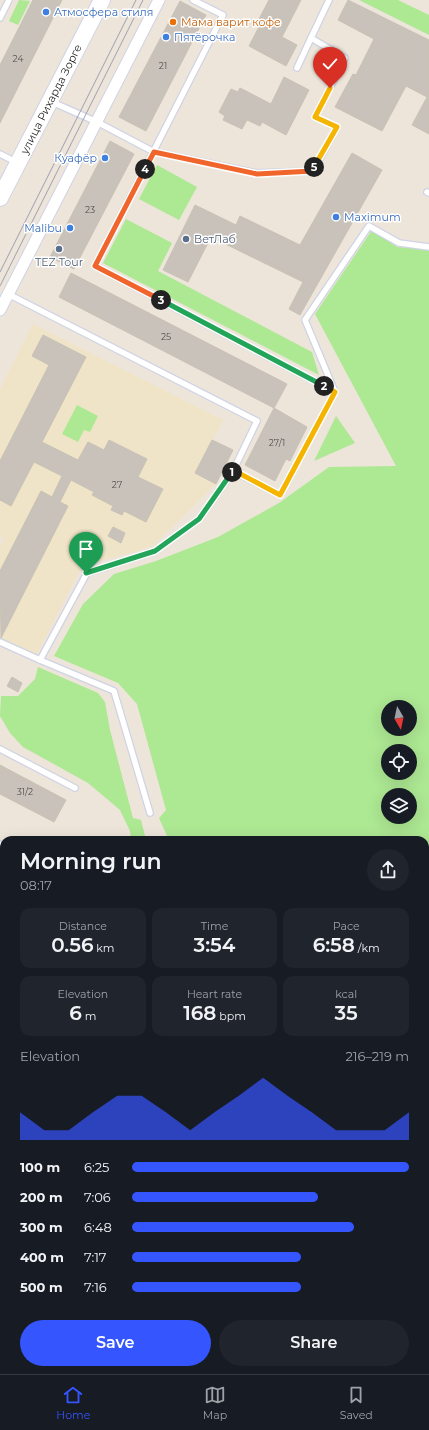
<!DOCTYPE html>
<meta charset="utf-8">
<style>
:root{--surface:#171b24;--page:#20242c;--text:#f1f3f6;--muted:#9ea1a6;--line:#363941;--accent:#3555ff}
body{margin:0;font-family:Montserrat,sans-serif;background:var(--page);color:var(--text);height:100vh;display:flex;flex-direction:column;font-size:15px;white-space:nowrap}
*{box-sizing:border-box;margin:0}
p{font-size:13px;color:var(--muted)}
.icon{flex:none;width:22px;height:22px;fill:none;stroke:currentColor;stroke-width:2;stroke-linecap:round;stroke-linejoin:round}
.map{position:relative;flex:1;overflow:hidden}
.details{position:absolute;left:0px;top:836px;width:429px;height:538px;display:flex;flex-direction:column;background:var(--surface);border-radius:12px 12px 0 0;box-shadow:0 4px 16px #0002}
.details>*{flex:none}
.needle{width:26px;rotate:171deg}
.buttons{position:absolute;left:381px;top:700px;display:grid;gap:8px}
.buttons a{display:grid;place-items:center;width:36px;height:36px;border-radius:50%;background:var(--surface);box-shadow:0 4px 16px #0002;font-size:20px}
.pin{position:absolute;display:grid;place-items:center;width:34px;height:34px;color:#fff;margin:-41px -17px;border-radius:50% 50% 50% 0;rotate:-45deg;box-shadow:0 0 4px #0007}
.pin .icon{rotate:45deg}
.km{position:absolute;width:20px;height:20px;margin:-10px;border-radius:50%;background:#222;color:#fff;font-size:11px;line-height:20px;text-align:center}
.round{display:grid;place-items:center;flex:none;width:42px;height:42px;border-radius:21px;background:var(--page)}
.overview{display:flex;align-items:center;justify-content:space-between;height:68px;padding:0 20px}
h1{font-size:22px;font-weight:600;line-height:30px}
.metrics{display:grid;grid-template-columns:repeat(3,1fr);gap:6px;height:68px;padding:4px 20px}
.metrics div{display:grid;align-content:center;border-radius:10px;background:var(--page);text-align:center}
.metrics b{font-size:20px;font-weight:600}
.metrics small{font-size:11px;font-weight:400}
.metrics p{font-size:11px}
.chart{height:112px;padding:8px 20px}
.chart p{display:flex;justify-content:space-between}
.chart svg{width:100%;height:72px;margin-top:4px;fill:var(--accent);opacity:.7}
.cta{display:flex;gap:8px;margin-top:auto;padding:8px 20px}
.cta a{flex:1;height:46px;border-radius:24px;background:var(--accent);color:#fff;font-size:16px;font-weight:600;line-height:46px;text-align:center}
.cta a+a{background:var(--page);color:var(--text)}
ul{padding:0 20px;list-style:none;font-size:13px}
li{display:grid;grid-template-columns:64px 48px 1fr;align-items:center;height:30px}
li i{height:10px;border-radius:5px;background:var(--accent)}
.tabs{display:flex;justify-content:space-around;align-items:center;height:56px;border-top:1px solid var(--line);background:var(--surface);font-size:11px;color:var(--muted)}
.tabs a{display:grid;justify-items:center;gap:2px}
.tabs .active{color:var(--accent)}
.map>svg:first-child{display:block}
.education{fill:#f0e4c8}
.green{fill:#ade893;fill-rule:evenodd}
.building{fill:#c8c2ba;stroke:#c8c2b4}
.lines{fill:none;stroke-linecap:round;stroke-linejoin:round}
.service-casing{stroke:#cfd3e4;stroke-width:8}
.minor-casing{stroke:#cfd3e4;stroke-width:13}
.secondary-casing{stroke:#cfd3e4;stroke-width:18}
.service{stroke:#fff;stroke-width:5.5}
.minor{stroke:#fff;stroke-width:11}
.secondary{stroke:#fff;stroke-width:16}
.tram{stroke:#9da0b5;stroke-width:1}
.split-1-casing{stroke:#fff;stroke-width:8}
.split-2-casing{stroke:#fff;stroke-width:8}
.split-3-casing{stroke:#fff;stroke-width:8}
.split-4-casing{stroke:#fff;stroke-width:8}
.split-5-casing{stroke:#fff;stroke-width:8}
.split-6-casing{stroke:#fff;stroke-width:8}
.split-1{stroke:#22a559;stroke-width:5}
.split-2{stroke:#f5b400;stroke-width:5}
.split-3{stroke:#22a559;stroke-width:5}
.split-4{stroke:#f0652b;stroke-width:5}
.split-5{stroke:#f0652b;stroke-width:5}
.split-6{stroke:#f5b400;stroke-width:5}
.shop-dot{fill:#3f7fe0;stroke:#fff;stroke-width:1.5}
.food-dot{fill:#e8710a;stroke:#fff;stroke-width:1.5}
.service-dot{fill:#5c6f8a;stroke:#fff;stroke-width:1.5}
.labels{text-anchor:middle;stroke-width:3;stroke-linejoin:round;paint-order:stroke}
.number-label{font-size:9px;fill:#52504e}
.shop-label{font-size:11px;fill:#366cbe;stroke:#fff;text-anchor:start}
.food-label{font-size:11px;fill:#c56008;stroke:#fff;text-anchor:start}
.street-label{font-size:11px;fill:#2a2a2a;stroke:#fff}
.service-label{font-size:11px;fill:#4e5e75;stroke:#fff;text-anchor:start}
</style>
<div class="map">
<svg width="429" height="1374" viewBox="0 0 429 1374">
<rect width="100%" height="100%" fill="#ede5da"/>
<g class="education">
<path d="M33,324L223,420L196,473L216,484L152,547L82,566L35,658L0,640V547L4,539L0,536V389Z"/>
<path d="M4,970V1120L0,1117V977Z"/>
</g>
<g class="green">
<path d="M19,0L30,1L18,25L9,21Z"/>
<path d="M359,0H398L429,15V35Z"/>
<path d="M157,165L197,187L179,220L139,199Z"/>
<path d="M126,219L172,243L158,271L312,352L319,375L103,263Z"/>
<path d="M372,230L397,247L425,249L429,250V1374H155V1370H425V840H169L159,818L166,810L137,704L118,683L54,656L83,604L114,574L156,561L218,537L279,503L329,467L396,466L315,314ZM388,707H410V729H388ZM388,751H410V773H388ZM388,795H410V817H388Z"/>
<path d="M77,405L98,416L90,432L84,430L78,442L62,434Z"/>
<path d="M336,416L355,443L314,461Z"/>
<path d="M38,667L98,693L105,702L110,730L133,818L141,820L146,840H131L130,831L120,810L88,783L23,747L10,733L0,716L1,696H18L35,679Z"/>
</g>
<g class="building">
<path d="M33,0H62L0,123V65Z"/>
<path d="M269,0H301L282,37L297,45L286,66L249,46L262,21L259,19Z"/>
<path d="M348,0L429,40V134L412,125L427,97L406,86L382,131L335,107L353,74L356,75L374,39L338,20Z"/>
<path d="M180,1L206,15L146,131L119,117Z"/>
<path d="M284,77L309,90L286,135L262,122L260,126L247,120L242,129L223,120L225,116L219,112L231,89L238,92L240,88L271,104Z"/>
<path d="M110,141L134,154L74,269L50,257Z"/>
<path d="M352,153L382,170L300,315L289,309L303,282L211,237L188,282L163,270L195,205L236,225L240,216L300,245Z"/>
<path d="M71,273L287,384L274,408L59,297Z"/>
<path d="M43,335L86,357L42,442L78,460L88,442L104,450L109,440L147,459L138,477L163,489L146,522L124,511L122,515L111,510L113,506L92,495L94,492L71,480L60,502L68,506L1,638L0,571L41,491L52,497L62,476L34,462L11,506L0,500V461L49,365L32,356Z"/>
<path d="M274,408L307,427L290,461L286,459L275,481L245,465Z"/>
<path d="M212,440L233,450L216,484L195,473Z"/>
<path d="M113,527L125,533L121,543L108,536Z"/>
<path d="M12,677L22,683L18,692L7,686Z"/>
<path d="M0,765L66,800L54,822L0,794Z"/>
</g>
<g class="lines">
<g class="service-casing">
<g id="service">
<path d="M0,18L9,0"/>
<path d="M297,68L311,38"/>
<path d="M52,102L97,122L154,152L257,173L313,171L337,127L315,117L345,58L311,38L329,0"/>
<path d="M0,154L16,162"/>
<path d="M427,192L429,193"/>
<path d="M8,294L257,421L233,471L280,495L335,392L95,266L223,15L193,0"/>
<path d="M335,392L305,320L369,226L399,243L429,247"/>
<path d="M0,642L40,660L114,691L150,813"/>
<path d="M40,660L87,573L155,551L199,519L233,471"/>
<path d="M0,749L75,788"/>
<path d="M0,844L4,846"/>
<path d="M0,955L4,947"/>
<path d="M0,1150L4,1143"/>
</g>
</g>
<g class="minor-casing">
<g id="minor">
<path d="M0,310L159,0"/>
<path d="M0,1299H4"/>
<path d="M101,1370L110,1374"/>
<path d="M121,1374L124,1370"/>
</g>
</g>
<g class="secondary-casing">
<path id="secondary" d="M0,198L102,0"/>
</g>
<use href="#service" class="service"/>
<use href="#minor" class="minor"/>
<use href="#secondary" class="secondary"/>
<g class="tram">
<path d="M0,272L136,0"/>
<path d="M0,286L143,0"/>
</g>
</g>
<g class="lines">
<g class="split-1-casing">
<path id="split-1" d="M86,573L155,551L199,519L232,472"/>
</g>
<g class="split-2-casing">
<path id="split-2" d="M232,472L233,470L280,495L335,392L324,386"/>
</g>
<g class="split-3-casing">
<path id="split-3" d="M161,300L324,386"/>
</g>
<g class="split-4-casing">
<path id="split-4" d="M145,169L95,266L161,300"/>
</g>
<g class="split-5-casing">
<path id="split-5" d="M145,169L154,152L257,174L313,171L314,167"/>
</g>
<g class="split-6-casing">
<path id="split-6" d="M314,167L337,127L315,117L330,88"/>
</g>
<use href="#split-1" class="split-1"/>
<use href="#split-2" class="split-2"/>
<use href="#split-3" class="split-3"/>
<use href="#split-4" class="split-4"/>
<use href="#split-5" class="split-5"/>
<use href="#split-6" class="split-6"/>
</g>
<g class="shop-dot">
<circle cx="46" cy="12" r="4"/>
<circle cx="166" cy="37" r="4"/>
<circle cx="105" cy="158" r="4"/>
<circle cx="336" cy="217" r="4"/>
<circle cx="70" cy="228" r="4"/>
</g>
<circle class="food-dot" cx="173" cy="22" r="4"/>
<g class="service-dot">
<circle cx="186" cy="239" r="4"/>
<circle cx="59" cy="249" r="4"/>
</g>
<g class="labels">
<g class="number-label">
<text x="18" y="62">24</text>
<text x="163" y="69">21</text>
<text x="90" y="213">23</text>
<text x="166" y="340">25</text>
<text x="277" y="446">27/1</text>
<text x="117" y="488">27</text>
<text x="25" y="795">31/2</text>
</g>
<g class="shop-label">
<text x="54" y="16">Атмосфера стиля</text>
<text x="174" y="41">Пятёрочка</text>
<text x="97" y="162" text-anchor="end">Куафёр</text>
<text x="344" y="221">Maximum</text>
<text x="62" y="232" text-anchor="end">Malibu</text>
</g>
<g class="food-label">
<text x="181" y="26">Мама варит кофе</text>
</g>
<g class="street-label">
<text transform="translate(51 99) rotate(-63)" y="4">улица Рихарда Зорге</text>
</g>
<g class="service-label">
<text x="194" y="243">ВетЛаб</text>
<text x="59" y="266" text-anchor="middle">TEZ Tour</text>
</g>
</g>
</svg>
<div class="buttons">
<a><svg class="needle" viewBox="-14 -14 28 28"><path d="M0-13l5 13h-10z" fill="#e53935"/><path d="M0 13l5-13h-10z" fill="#9ea1a6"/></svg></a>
<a><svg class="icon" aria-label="locate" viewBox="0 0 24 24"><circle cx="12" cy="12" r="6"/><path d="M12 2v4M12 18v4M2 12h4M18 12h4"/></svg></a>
<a><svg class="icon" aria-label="layers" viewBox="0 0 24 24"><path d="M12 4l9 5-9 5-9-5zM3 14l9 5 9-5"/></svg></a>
</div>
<div class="pin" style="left:86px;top:573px;background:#1e9e55"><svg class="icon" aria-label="arrive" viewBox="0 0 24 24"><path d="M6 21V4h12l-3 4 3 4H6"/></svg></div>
<div class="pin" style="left:330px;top:88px;background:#d93025"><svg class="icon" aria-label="check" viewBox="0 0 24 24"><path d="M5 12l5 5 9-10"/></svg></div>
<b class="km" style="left:232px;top:472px">1</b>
<b class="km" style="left:324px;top:386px">2</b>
<b class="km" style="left:161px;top:300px">3</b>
<b class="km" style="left:145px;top:169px">4</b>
<b class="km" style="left:314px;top:167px">5</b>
<section class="details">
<div class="overview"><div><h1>Morning run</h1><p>08:17</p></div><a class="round"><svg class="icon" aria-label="share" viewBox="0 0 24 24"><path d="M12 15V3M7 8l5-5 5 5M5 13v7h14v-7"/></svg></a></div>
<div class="metrics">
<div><p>Distance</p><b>0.56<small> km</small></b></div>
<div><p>Time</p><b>3:54</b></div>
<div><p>Pace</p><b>6:58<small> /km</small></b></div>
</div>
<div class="metrics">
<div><p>Elevation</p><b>6<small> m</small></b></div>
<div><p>Heart rate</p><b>168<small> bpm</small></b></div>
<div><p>kcal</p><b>35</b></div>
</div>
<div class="chart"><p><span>Elevation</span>216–219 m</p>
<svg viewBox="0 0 160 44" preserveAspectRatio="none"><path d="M0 44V27L10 38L20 38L30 27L40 17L50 17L60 27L70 38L80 27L90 17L100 6L110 17L120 27L130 38L140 38L150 38L160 27V44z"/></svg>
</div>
<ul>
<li><b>100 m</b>6:25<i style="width:100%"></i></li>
<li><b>200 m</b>7:06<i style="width:67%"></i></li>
<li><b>300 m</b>6:48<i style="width:80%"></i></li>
<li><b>400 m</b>7:17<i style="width:61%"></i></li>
<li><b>500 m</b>7:16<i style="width:61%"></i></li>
</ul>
<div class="cta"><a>Save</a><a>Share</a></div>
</section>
</div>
<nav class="tabs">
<a class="active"><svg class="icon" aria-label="home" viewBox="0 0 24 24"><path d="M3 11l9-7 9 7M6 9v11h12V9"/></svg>Home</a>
<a><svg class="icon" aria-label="map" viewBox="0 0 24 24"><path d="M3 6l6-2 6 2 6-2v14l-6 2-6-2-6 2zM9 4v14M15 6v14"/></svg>Map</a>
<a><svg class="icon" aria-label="saved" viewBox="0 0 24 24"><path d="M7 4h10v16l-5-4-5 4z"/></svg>Saved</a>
</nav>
